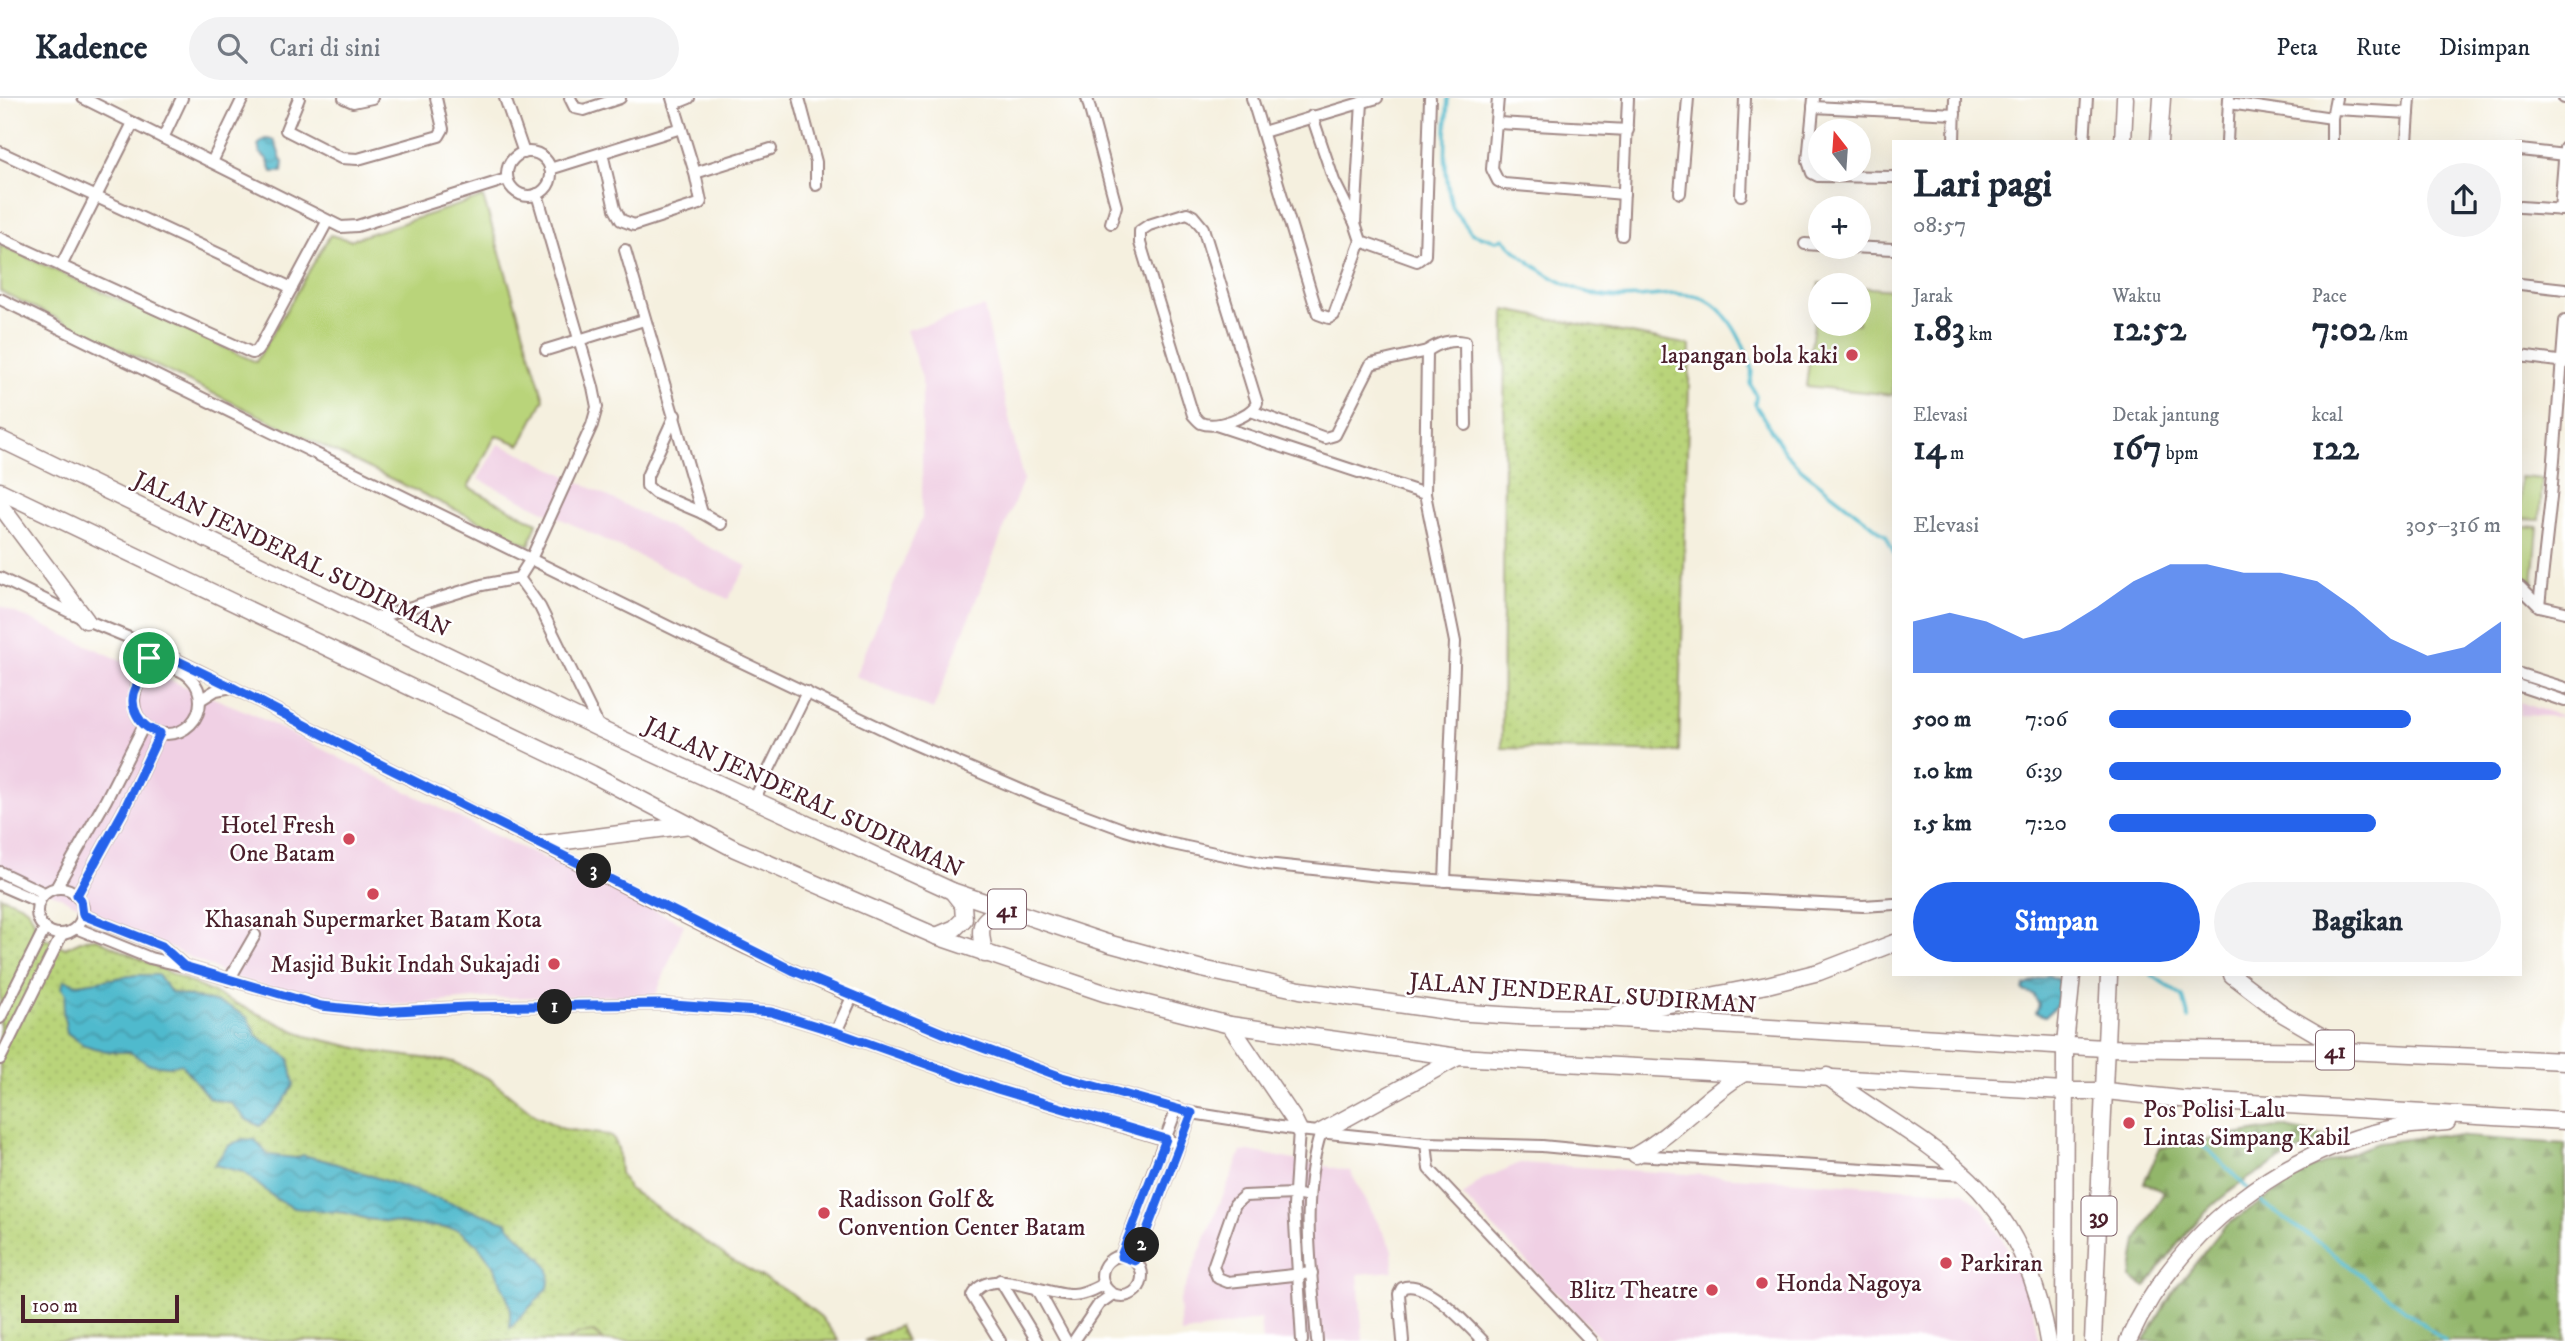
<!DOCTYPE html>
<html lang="id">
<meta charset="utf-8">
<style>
:root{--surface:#fff;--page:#f2f2f3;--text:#1f2937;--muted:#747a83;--line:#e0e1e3;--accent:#2563eb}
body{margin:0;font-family:"IM FELL DW Pica",serif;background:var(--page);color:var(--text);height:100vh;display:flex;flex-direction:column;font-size:26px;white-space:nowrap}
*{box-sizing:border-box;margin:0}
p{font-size:23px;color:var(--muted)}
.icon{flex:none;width:38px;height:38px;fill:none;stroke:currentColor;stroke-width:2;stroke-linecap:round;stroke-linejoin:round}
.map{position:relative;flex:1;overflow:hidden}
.drawer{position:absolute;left:1892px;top:42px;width:630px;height:836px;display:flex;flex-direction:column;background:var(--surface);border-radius:0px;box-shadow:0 7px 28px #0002}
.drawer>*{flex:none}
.needle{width:46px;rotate:343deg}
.fabs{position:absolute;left:1808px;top:21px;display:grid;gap:14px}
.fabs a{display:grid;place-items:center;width:63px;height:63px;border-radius:50%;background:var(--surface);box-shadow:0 7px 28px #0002;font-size:35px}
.scale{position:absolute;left:21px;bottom:18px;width:158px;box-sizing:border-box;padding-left:7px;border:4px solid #4a1f2b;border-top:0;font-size:19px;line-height:24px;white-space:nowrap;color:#4a1f2b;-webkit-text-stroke:5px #fff;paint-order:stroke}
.pin{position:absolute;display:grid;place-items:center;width:60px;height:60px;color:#fff;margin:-30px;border:4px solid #fff;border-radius:50%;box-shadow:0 2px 7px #0007}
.km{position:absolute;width:35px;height:35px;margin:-18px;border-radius:50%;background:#222;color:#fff;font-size:19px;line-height:35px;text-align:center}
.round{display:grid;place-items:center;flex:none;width:74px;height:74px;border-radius:37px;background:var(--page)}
.overview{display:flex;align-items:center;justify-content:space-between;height:119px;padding:0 21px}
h1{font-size:38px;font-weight:700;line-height:52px}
.figures{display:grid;grid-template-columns:repeat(3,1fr);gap:10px;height:119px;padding:7px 21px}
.figures div{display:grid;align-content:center}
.figures b{font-size:35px;font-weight:700}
.figures small{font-size:19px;font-weight:400}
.figures p{font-size:19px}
.chart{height:196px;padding:14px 21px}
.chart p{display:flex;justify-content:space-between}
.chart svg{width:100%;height:126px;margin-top:7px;fill:var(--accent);opacity:.7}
.action{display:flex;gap:14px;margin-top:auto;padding:14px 21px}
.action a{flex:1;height:80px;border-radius:42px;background:var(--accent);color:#fff;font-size:28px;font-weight:700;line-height:80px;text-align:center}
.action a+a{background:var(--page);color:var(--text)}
ul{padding:0 21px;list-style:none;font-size:23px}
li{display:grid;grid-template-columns:112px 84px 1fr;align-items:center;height:52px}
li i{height:18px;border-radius:9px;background:var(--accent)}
header{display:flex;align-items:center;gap:42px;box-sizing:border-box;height:98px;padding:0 35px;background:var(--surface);border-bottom:2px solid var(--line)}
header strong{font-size:33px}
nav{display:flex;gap:38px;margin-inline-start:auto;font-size:24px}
.search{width:490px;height:63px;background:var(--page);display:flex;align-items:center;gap:18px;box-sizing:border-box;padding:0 24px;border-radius:38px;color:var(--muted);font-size:26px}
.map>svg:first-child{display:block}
.built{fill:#f0d0e4}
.grass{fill:url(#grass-dots);stroke:#827a52;stroke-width:2}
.forest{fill:url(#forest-firs);stroke:#6e6a4a;stroke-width:2}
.green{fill:#b9d47a;stroke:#827a52;stroke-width:2}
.water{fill:url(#water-waves);stroke:#4d6c7c;stroke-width:2}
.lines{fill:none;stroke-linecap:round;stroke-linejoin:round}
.stream{stroke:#50bacd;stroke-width:3.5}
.minor-casing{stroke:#a08885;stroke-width:14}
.highway-casing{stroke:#a08885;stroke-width:19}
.minor{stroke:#fff;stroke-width:10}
.highway{stroke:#fff;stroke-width:16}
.route-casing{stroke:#fff;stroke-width:14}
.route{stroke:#2563eb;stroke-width:9}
.poi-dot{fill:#d1495b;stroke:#fff;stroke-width:2.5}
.labels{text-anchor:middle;stroke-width:5;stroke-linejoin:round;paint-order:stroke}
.shield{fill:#fff;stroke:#80626b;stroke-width:2}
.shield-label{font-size:23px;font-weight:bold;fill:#4a1f2b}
.poi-label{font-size:24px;fill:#4a1f2b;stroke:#fff;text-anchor:end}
.street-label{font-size:24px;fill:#4a1f2b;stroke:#fff}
</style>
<header>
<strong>Kadence</strong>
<div class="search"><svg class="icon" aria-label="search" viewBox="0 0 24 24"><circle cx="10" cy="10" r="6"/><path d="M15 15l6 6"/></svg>Cari di sini</div>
<nav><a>Peta</a><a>Rute</a><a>Disimpan</a></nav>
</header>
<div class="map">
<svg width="2565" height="1243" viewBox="0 0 2565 1243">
<defs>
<pattern id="grass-dots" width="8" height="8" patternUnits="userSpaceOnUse" patternTransform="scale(1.75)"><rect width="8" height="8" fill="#b9d47a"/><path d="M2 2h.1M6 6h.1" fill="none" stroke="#a1b66a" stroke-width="1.8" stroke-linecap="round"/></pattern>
<pattern id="forest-firs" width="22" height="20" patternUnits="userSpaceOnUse" patternTransform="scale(1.75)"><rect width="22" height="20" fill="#92b66a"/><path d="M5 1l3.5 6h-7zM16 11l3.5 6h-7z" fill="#799357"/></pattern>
<pattern id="water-waves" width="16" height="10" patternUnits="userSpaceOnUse" patternTransform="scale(1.75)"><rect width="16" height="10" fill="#50bacd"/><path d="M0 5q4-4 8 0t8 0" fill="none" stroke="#4497a7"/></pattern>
</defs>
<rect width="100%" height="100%" fill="#fff"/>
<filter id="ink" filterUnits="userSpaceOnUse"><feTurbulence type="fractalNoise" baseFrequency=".0143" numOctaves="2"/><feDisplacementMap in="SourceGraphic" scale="14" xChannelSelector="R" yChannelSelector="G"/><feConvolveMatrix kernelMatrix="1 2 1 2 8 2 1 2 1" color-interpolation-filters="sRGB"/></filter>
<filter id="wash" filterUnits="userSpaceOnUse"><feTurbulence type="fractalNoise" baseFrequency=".00686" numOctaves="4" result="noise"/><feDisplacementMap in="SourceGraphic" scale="28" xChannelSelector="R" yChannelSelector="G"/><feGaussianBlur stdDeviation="1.57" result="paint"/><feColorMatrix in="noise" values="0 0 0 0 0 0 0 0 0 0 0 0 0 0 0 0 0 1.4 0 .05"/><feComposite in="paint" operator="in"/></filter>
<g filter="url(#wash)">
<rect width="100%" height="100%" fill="#f5f0df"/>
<g class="built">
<path d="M984,209L1023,382L933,612L855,578L922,420V280L906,232Z"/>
<path d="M498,346L523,356L747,468L728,501L478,381Z"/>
<path d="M0,508L127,565L248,614L488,734L684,826L656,897L487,900L402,907L319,902L235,880L0,771Z"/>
<path d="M2520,604L2533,609L2565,619L2520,617Z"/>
<path d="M1249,1053L1350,1073L1392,1151L1393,1173L1358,1176L1363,1243H1262L1260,1221L1181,1236L1179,1204L1241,1054Z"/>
<path d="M1520,1065L1965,1094L1986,1114L2027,1183L2039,1243H1603L1463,1098L1481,1082Z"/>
</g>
<g class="grass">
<path d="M1505,212L1690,247L1679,654L1502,650Z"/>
<path d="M0,798C27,809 31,807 38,837L65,850L85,841L95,840L306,938L375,954L454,964L490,981L536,1018L563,1031L607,1037L614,1041L618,1050L620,1075L629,1091L730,1161L791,1195L821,1219L839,1243H0Z"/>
<path d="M899,1228L906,1243H864Z"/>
</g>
<g class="forest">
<path d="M2282,1029L2327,1039C2290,1057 2251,1075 2219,1102C2191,1126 2168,1158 2146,1189L2131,1180L2137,1142L2164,1094L2144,1084L2160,1050Z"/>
<path d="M2438,1037L2565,1046V1243H2144L2172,1195L2224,1129L2310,1071L2377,1045Z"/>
</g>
<g class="green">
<path d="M483,99L544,301L520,347L496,337L468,389L537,425L529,447L0,193V147L256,264L330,137L350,142Z"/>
<path d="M1819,185L1844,187H1820V226H1858L1859,189L1893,192V297L1806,288Z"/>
<path d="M2520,379L2542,381L2540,422L2520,421Z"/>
<path d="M2520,428L2538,429L2533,486L2520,471Z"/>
<path d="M594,1234L605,1243H566L579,1236Z"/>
</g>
<g class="water">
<path d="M265,41L274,42C278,49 278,57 283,64L282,74H272L267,61L260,55L258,47Z"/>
<path d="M136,877H158L171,894L215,904L230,909L248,920L257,938L289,960L294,986L283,1005L260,1028L247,1022L231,1005L209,1000L181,966L168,968L148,966L130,954H110L84,947L67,935L63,914L66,896L62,890L64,882L78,886Z"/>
<path d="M2048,877L2061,883L2058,893L2062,900L2059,905L2045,918L2036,915L2039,907L2033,896L2023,893L2024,888Z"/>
<path d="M243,1041L255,1042L268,1057L296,1060L303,1057L331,1064L506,1124C516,1138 544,1159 549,1172C550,1177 549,1185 548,1190L510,1230V1207L494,1168L476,1145L457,1131L407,1126L367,1121L346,1115L294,1110L276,1101L243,1074L214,1067L228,1048Z"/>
</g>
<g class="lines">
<g class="stream">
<path d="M1448,0C1446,39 1442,70 1452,108C1455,117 1466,125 1471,135L1496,143L1503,140C1526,165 1560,188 1593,196C1656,213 1703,163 1742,245C1748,258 1755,271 1750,285L1756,298L1755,306L1786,356L1802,372L1886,438L1894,455"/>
<path d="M2152,877L2183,899L2189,921"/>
<path d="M2165,1036L2194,1042L2210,1053L2248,1091"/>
<path d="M2254,1096L2265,1107L2325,1149L2445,1243"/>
</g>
</g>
</g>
<g filter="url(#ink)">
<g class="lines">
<g class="minor-casing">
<g id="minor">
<path d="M83,0L341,129L357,128L507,81"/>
<path d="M299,0L286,32L341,60L358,61L439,38L443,31L436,0"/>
<path d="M344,0L353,4L372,0"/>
<path d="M505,0L524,55"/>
<path d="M570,0L575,10L584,12L620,0"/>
<path d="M799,0L816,64V87"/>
<path d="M1087,0L1116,108L1111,125"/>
<path d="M1252,0L1314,204L1318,216L1329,220L1334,217L1361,143L1355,125L1334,83L1312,18"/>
<path d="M1498,0L1492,71L1498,83L1504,86L1624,96"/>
<path d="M1814,0L1808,63L1812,75L1818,78L1894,79"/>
<path d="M2564,0H2565"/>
<path d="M2229,5L2332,20"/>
<path d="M674,6L689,0"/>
<path d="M1813,9L1955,16"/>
<path d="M2335,11L2409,15"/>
<path d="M1498,25L1628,32"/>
<path d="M1263,34L1377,0"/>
<path d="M163,40L182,0"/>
<path d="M1954,44L1955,0"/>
<path d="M2084,44L2087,0"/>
<path d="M2227,44L2229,0"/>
<path d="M2332,44V20L2336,0"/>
<path d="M2407,44L2410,0"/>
<path d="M2520,52L2565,57"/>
<path d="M0,54L292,190"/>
<circle cx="529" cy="76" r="22"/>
<path d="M602,55L615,111L621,122L634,127L699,106L701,104L695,75L672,0"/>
<path d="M212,64L243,0"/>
<path d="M550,71L681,30"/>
<path d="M695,75L771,51"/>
<path d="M1680,95L1688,0"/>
<path d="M1741,97L1745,0"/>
<path d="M2520,109L2565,112"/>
<path d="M2560,112L2565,50"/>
<path d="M1187,115L1193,118L1203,130L1257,305C1250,319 1216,331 1201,325C1199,324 1194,318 1193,317L1140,145V133L1149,127Z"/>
<path d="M1355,125L1362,4"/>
<path d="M1622,137L1628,0"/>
<path d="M0,140L252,255L257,253L261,247L327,124"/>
<path d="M1361,143L1417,163L1425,157L1430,0"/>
<path d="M1805,146L1820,147"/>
<path d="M1850,149L1894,151"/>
<path d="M625,152L702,415"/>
<path d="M61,168L133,25"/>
<path d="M2520,186L2565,191"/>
<path d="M0,201L706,547L912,645L1044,702L1125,732L1168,745L1266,766L1389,779L1721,801L1863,808L1894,806"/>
<path d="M546,252L644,222"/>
<path d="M2520,258L2565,264"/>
<path d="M1251,313L1325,340L1335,337L1371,266L1427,253"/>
<path d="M675,317L647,378V388L655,395L702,415L721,426"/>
<path d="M1216,327L1425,396L1455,544L1445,783"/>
<path d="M1425,396L1427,253C1439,245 1450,241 1465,244L1466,327"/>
<path d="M0,480L86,522L149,548L232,589L366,659L747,851L852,899L950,938L1062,979L1192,1015L1299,1032L1426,1045L1542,1048L1636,1057L1964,1077"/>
<path d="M519,480L540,509L600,631"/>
<path d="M2520,489L2539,508L2565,514"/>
<path d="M2539,508L2551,399L2565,223"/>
<path d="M373,521L482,487L519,480L531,461L592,327L597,309L593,289L537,96"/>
<path d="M141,545C146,554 153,564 148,575"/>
<circle cx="167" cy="603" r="33"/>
<path d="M2520,576L2565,590"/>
<path d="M2520,588L2565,603"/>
<path d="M200,602L216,592L232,589"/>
<path d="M754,702L807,594"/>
<path d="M0,774L44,795"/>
<path d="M0,787L39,804"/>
<circle cx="60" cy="813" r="23"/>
<path d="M56,790L106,702L144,627"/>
<path d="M77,797L124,712L160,635"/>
<path d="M83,817L162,848L182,866"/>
<path d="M76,830L150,860L184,868L321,908L381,914L466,909L659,906L771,914L836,934L997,991L1180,1046"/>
<path d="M229,882L255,837"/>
<path d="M0,920L45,830"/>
<path d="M836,934L852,899"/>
<path d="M0,961L62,836"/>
<path d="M1299,1032L1294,1108L1302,1243"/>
<path d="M1426,1045L1429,1071L1591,1243"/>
<path d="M1308,1099L1295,1096L1244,1098L1235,1106L1213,1169L1218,1180L1228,1184L1312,1175"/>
<path d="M1121,1158L1177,1010"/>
<circle cx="1122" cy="1178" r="20"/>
<path d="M1135,1163L1192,1015"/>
<path d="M1000,1182L1037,1243"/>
<path d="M1038,1192L1066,1243"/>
<path d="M1000,1243L972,1198C988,1166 1046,1198 1073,1197C1084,1197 1094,1191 1104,1186"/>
<path d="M1074,1243L1099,1206L1113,1196"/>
<path d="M1317,1243C1312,1174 1299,1102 1321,1034"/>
<path d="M1403,1243L1399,1196L1402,1190C1425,1179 1467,1227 1483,1243"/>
</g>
</g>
<g class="highway-casing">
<g id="highway">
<path d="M2123,44L2125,0"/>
<path d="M2159,44L2162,0"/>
<path d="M0,341L600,631L952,793L1107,845L1202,871L1300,892L1454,914L1532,919L1602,920L2104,950L2345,953L2565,963"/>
<path d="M0,393L592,676L735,751L936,838L1104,895L1230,927L1458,959L2064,993H2106L2181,1001L2565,1023"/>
<path d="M0,407L86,522"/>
<path d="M542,746L690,727"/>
<path d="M936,838L955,830L964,821L963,807L952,793"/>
<path d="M985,856C978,830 978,821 1004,811"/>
<path d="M2232,877L2283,916L2343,951"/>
<path d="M1618,916L1767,887L1819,874L1894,845"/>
<path d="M1230,927L1293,1020L1299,1032"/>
<path d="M1827,978C1873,1014 1928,1041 1970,1082C2014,1125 2038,1183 2048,1243"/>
<path d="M1321,1034L1458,959"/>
<path d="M1636,1057C1676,1035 1705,998 1744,975"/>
<path d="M2064,1243L2065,947L2072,877"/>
<path d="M2093,1243L2109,877"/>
<path d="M2128,1243C2178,1132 2284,1050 2404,1028C2418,1026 2433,1025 2447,1024"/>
</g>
</g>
<use href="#minor" class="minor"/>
<use href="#highway" class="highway"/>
</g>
</g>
<g class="lines" filter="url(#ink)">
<g class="route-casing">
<path id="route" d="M141,545L232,589L366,659L792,872L950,938L1062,979L1192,1015L1135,1163L1121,1158L1166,1041L997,991L836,934L771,914L659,906L466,909L380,914L321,908L184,868L162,848L83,817L81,802L77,797L124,712L160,635C140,630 126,608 137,588C141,581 147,576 150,569L149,560Z"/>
</g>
<use href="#route" class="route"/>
</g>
<g class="poi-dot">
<circle cx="1852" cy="257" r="7"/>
<circle cx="349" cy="741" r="7"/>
<circle cx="373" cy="796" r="7"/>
<circle cx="554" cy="866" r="7"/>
<circle cx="2129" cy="1025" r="7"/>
<circle cx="824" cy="1115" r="7"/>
<circle cx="1946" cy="1165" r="7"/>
<circle cx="1762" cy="1185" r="7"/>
<circle cx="1712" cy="1192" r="7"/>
</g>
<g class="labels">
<g class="shield">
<rect x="988" y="791.5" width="38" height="39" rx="5"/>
<rect x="2316" y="932.5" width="38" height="39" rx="5"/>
<rect x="2081.5" y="1098.5" width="35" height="39" rx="5"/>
</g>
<g class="shield-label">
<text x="1007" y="819">41</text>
<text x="2335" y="960">41</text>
<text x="2099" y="1126">39</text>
</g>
<g class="poi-label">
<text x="1838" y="265">lapangan bola kaki</text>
<text x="335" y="735">Hotel Fresh<tspan x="335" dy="28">One Batam</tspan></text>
<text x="373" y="829" text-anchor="middle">Khasanah Supermarket Batam Kota</text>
<text x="540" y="874">Masjid Bukit Indah Sukajadi</text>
<text x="2143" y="1019" text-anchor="start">Pos Polisi Lalu<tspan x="2143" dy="28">Lintas Simpang Kabil</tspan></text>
<text x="838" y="1109" text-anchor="start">Radisson Golf &amp;<tspan x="838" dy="28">Convention Center Batam</tspan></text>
<text x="1960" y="1173" text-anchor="start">Parkiran</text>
<text x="1776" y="1193" text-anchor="start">Honda Nagoya</text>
<text x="1698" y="1200">Blitz Theatre</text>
</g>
<g class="street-label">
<text transform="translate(292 456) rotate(26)" y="8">JALAN JENDERAL SUDIRMAN</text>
<text transform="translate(804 699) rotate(25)" y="8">JALAN JENDERAL SUDIRMAN</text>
<text transform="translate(1583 895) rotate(4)" y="8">JALAN JENDERAL SUDIRMAN</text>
</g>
</g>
</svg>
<div class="fabs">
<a><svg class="needle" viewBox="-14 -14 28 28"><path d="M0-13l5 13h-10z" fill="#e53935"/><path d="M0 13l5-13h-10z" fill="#747a83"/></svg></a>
<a>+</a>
<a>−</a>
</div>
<div class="scale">100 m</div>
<div class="pin" style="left:149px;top:560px;background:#1e9e55"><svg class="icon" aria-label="arrive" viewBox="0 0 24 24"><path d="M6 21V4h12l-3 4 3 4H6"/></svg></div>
<b class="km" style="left:555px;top:909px">1</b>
<b class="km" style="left:1142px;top:1147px">2</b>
<b class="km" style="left:594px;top:773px">3</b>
<section class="drawer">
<div class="overview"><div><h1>Lari pagi</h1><p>08:57</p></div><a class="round"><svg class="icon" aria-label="share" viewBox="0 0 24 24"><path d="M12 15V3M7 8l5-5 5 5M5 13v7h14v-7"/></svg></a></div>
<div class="figures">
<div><p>Jarak</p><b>1.83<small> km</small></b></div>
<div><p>Waktu</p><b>12:52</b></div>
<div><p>Pace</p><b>7:02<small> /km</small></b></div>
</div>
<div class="figures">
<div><p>Elevasi</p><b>14<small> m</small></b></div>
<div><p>Detak jantung</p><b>167<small> bpm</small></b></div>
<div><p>kcal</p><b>122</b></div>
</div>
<div class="chart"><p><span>Elevasi</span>305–316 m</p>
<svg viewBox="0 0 160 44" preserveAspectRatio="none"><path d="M0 44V26L10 23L20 26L30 32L40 29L50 21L60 12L70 6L80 6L90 9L100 9L110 12L120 21L130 32L140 38L150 35L160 26V44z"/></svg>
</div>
<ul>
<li><b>500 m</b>7:06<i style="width:77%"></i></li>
<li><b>1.0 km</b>6:39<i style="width:100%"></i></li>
<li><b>1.5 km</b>7:20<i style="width:68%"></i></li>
</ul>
<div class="action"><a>Simpan</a><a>Bagikan</a></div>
</section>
</div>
